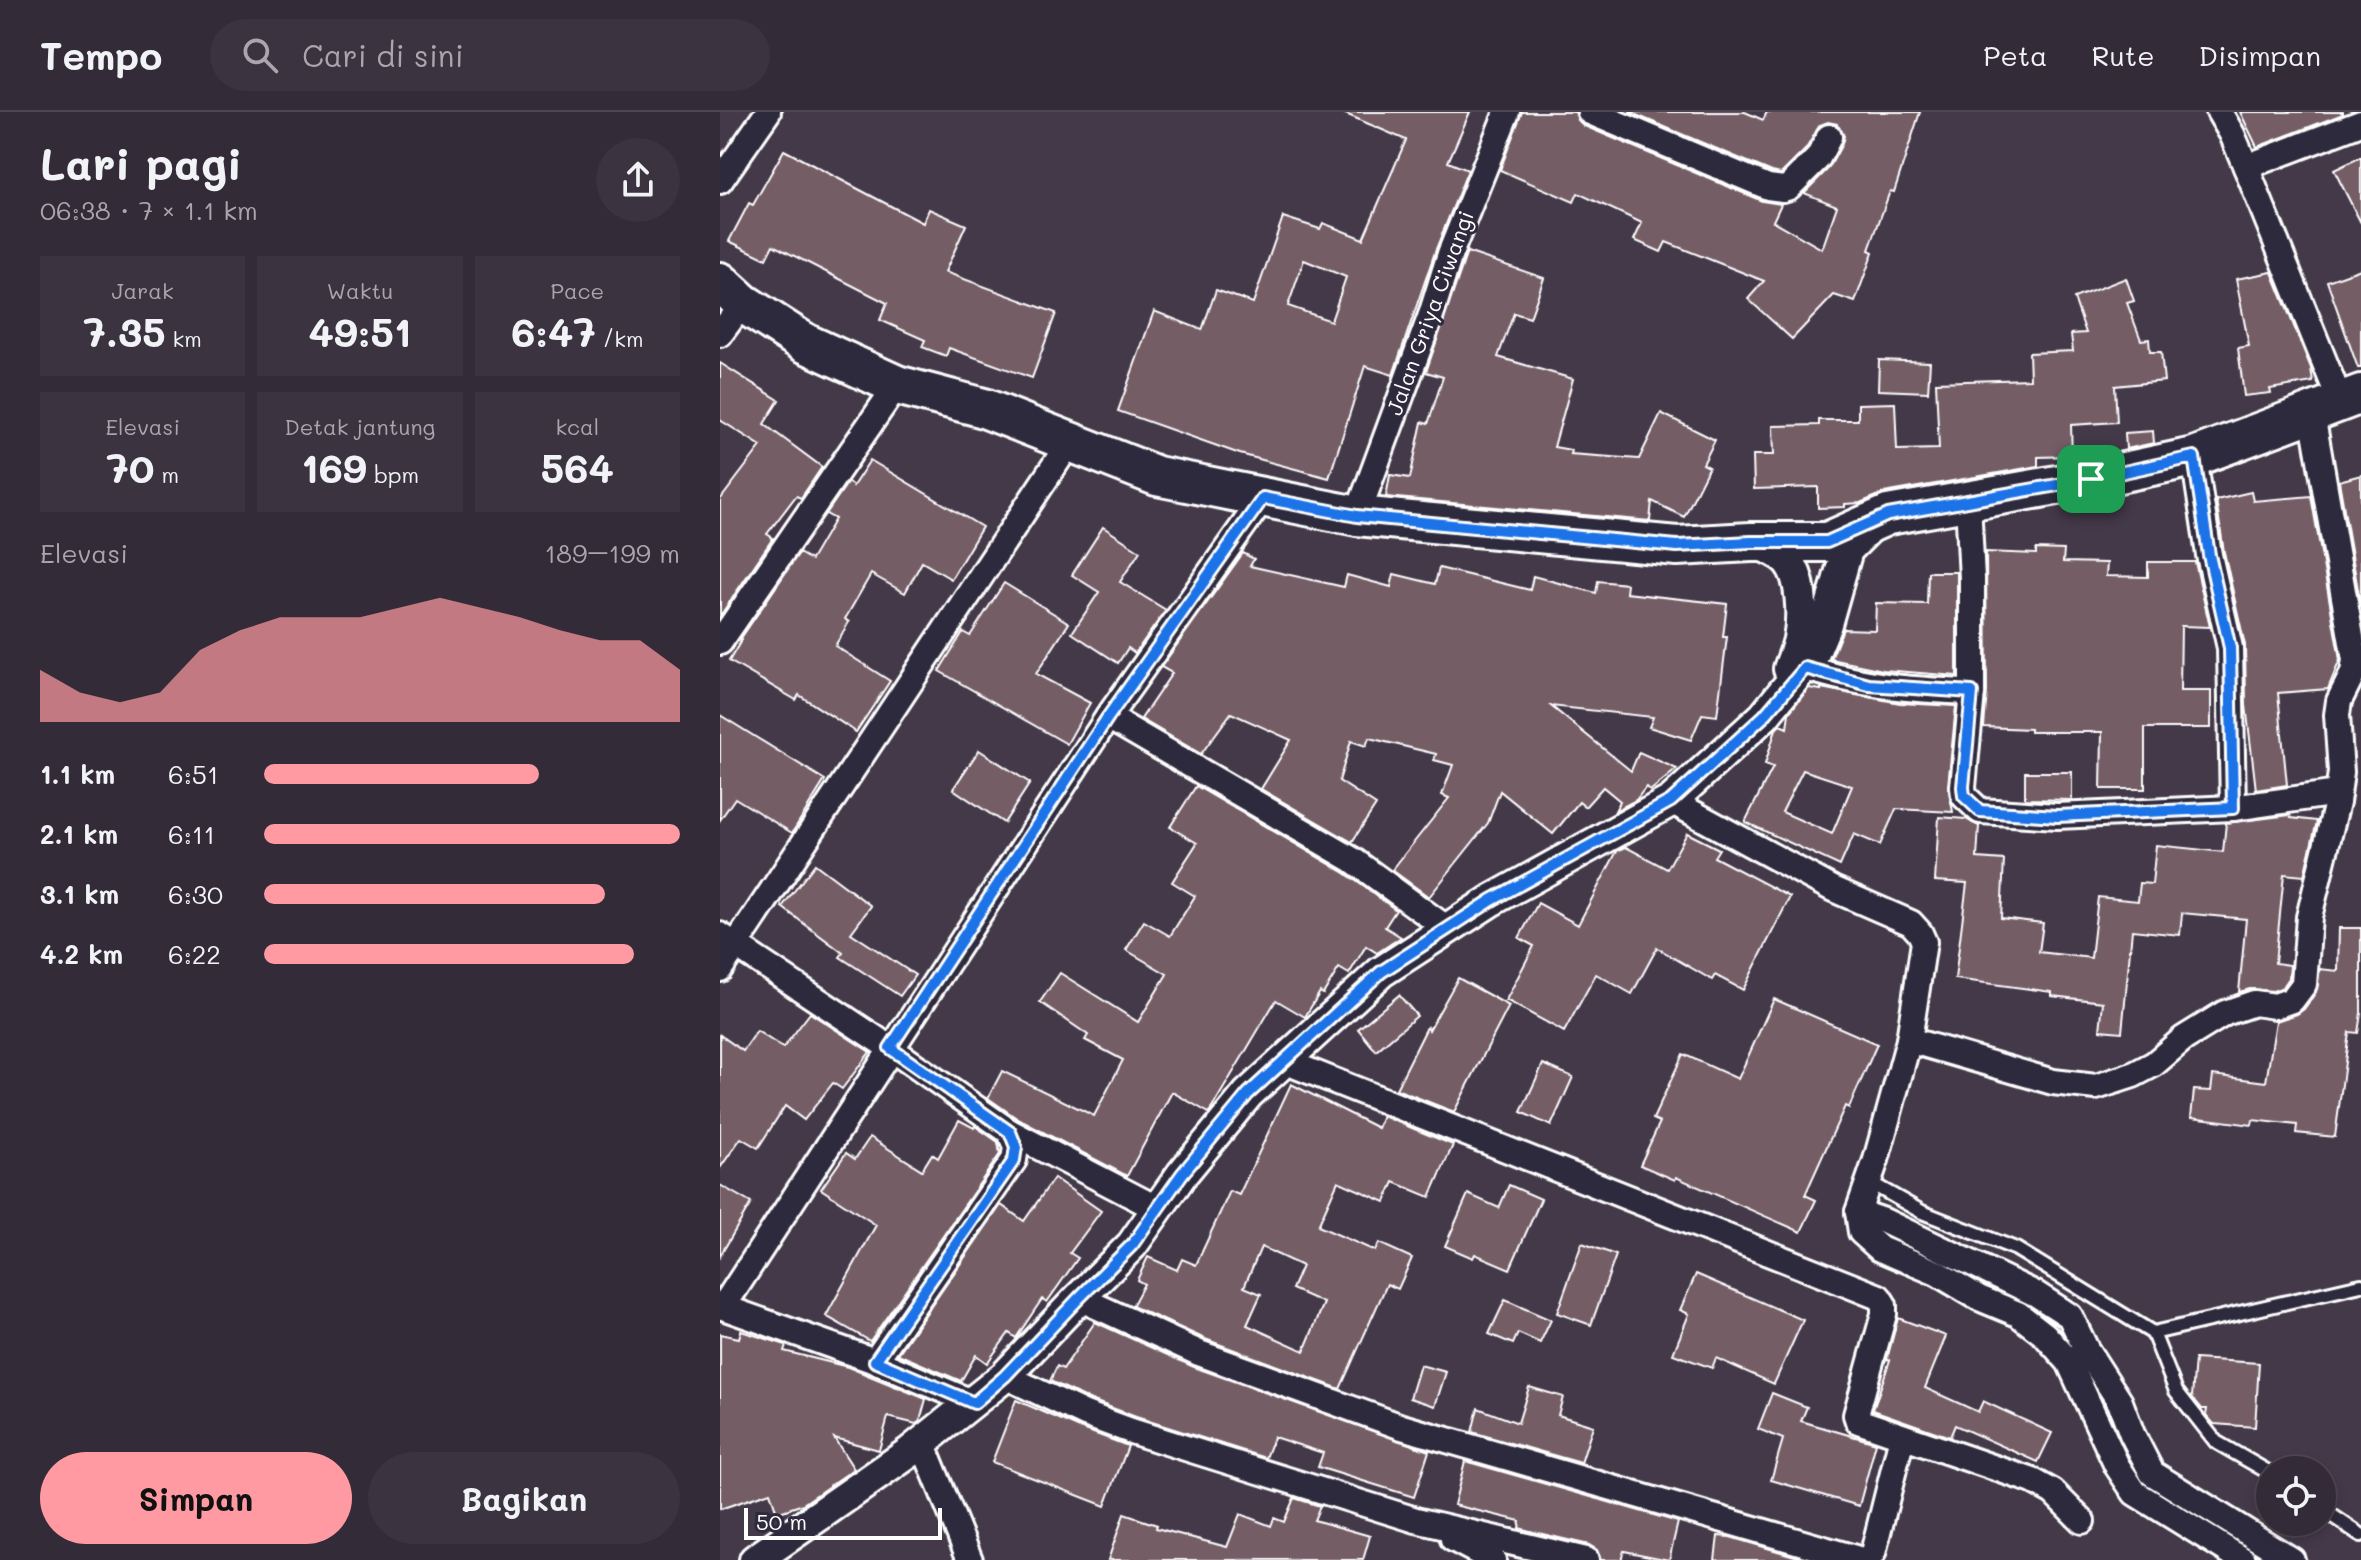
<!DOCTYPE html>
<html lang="id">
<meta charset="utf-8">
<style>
:root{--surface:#332b37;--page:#3b333f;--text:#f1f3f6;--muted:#a9a7ad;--line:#4e4752;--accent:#ff9aa2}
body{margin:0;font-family:Mali,sans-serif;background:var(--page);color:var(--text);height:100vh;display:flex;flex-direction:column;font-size:30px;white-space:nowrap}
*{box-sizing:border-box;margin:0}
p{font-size:26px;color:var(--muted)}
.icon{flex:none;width:44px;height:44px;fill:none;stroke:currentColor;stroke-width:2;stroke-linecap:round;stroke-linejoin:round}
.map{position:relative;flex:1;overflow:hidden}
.sheet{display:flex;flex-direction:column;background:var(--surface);width:720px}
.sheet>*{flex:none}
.controls{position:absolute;left:1536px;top:1344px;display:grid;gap:16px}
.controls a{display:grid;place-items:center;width:80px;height:80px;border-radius:50%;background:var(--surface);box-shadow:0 4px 12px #0003,0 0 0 2px var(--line);font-size:40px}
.scale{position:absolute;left:24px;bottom:20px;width:198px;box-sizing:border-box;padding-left:8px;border:4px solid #fff;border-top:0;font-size:22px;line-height:28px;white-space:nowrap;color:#fff;-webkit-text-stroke:6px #2f2a3d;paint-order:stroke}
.pin{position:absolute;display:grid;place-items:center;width:68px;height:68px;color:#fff;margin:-34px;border-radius:16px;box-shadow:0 4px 12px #0006}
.round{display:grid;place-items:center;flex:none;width:84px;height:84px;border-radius:42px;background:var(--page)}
.overview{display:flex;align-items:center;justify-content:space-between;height:136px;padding:0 40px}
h1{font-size:44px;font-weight:700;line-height:60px}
.stats{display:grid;grid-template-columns:repeat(3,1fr);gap:12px;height:136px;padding:8px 40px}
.stats div{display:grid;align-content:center;border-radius:0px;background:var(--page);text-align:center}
.stats b{font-size:40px;font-weight:700}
.stats small{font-size:22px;font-weight:400}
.stats p{font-size:22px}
.chart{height:224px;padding:16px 40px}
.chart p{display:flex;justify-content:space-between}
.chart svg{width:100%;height:144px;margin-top:8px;fill:var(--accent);opacity:.7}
.button{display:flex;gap:16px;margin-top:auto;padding:16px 40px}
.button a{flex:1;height:92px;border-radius:48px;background:var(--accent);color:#111;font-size:32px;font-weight:700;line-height:92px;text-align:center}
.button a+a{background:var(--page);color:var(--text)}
ul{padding:0 40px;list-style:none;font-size:26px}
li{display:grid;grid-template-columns:128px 96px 1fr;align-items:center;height:60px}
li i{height:20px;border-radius:10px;background:var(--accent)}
header{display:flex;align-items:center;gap:48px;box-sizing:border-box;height:112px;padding:0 40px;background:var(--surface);border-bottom:2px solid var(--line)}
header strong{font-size:38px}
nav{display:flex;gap:44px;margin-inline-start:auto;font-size:28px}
.search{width:560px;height:72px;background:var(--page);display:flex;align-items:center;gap:20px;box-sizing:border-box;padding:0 28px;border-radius:44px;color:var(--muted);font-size:30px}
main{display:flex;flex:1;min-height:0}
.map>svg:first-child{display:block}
.building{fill:#755d66;stroke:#fff;stroke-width:2;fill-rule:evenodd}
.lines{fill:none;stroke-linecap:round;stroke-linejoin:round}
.service-casing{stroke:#fff;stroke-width:18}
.minor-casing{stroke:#fff;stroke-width:30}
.tertiary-casing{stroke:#fff;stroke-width:36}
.primary-casing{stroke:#fff;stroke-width:44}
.service{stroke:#2f2a3d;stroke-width:12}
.minor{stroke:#2f2a3d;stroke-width:24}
.tertiary{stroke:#2f2a3d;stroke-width:30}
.primary{stroke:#2f2a3d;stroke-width:38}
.route-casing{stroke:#fff;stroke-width:16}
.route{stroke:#1a73e8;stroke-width:10}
.labels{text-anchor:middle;stroke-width:6;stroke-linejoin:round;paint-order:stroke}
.street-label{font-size:22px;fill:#fff;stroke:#2f2a3d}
</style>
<header>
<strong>Tempo</strong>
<div class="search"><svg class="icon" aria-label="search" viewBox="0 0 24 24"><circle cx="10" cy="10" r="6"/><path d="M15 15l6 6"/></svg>Cari di sini</div>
<nav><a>Peta</a><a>Rute</a><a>Disimpan</a></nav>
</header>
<main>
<section class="sheet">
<div class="overview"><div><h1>Lari pagi</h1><p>06:38 · 7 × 1.1 km</p></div><a class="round"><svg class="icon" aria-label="share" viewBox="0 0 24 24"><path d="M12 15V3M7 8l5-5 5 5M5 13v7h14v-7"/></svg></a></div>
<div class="stats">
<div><p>Jarak</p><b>7.35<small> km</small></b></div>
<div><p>Waktu</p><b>49:51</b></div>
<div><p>Pace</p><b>6:47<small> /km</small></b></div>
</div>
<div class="stats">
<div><p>Elevasi</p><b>70<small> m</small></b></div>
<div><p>Detak jantung</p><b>169<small> bpm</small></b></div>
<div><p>kcal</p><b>564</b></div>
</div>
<div class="chart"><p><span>Elevasi</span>189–199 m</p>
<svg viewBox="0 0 160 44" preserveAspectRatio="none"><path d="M0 44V28L10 35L20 38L30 35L40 22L50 16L60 12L70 12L80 12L90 9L100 6L110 9L120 12L130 16L140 19L150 19L160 28V44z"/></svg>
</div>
<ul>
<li><b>1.1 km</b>6:51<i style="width:66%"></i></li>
<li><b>2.1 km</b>6:11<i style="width:100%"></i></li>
<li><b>3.1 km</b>6:30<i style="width:82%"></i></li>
<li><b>4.2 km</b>6:22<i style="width:89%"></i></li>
</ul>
<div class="button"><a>Simpan</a><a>Bagikan</a></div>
</section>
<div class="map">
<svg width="1641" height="1448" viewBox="0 0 1641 1448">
<rect width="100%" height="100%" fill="#443949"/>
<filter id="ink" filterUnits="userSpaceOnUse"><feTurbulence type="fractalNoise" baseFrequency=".0125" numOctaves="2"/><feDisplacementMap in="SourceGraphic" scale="16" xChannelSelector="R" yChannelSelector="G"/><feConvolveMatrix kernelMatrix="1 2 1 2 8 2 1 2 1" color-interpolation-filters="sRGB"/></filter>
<g filter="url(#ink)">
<g class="building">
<path d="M621,0H750L728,50L748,58L716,137L673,263L645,254L609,366L520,342L398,299L434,199L482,218L496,178L533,191L563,105L600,117L603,111L643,127L686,28ZM584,148L626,165L611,209L568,194Z"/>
<path d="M802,0H855L858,8L864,14L1042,89L1061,92L1053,109L1102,137L1117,94L1084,81L1109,56L1122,32L1124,24L1117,12L1108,10L1100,13L1086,37L1061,62L1052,60L909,0H1025L1043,8L1047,0H1200L1174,80L1170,79L1149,138L1153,140L1135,190L1114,183L1072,227L1028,187L1044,169L946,130L941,140L914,128L922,111L858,81L854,90L780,58Z"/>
<path d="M1520,0H1623V2L1537,35Z"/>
<path d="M64,38L203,111L209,97L246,113L225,160L336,201L312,266L229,236L226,244L202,235L205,228L160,208L167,191L53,133L46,147L9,129L29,91L33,93Z"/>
<path d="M1641,45V111L1614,58Z"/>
<path d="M747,140L824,166L810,206L794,201L778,245L853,267L834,335L851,338L850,342L919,347L941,301L995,328L983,352L989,355L964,405L932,389L930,409L666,385L670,363L690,366L702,310L708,312L723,265L706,260Z"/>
<path d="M1641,157V256H1638L1607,169Z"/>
<path d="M1552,160L1591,256L1593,270L1550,277L1551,281L1524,284L1518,236L1529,234L1516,167Z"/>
<path d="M1406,166L1414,189L1407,191L1421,228L1429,227L1430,240H1441L1444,269L1395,274L1397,310L1351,313L1352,344L1318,345V354L1164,381L1140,391L1125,392V395L1098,396V375L1034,377L1033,343H1054L1053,314L1099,313V308H1138V292L1175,291L1177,338L1219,337L1216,270L1310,267L1309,241L1353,239L1351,222L1366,221L1354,186Z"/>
<path d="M1159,248L1210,250L1208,280L1158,278Z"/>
<path d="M0,251L59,288L44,312L102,355L81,386L76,384L47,422L53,426L0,504V388L41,334L0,308Z"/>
<path d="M1433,319L1434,331L1406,337L1405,321Z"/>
<path d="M150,348L262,415L231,467L202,450L185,481L151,462L125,507L129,510L115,534L170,569L136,620L79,583L76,588L9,549L22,527L21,526L79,441L91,448L115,407L106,402L128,370L133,374Z"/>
<path d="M1641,363V495L1619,369Z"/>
<path d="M1531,380L1533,389L1591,384L1620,548L1608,577L1558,581L1567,673L1536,678L1526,593L1525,533L1504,440L1496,388Z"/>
<path d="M383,415L420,439L400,470L446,498L415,541L408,536L398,551L352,521L379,480L352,463Z"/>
<path d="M1316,437L1344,438L1343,450L1387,451L1386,464L1428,465V450H1475L1490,515L1461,514L1460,579H1491V616H1425V677H1381L1382,620H1310V617L1264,615L1267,580L1266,440L1316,442Z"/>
<path d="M523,441L534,447L530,454L624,475L627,463L671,475L674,462L715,472L719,456L810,478L813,464L876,481L878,469L907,472L906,481L1007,492L1003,525H1007L997,604L982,602L971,628L929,615L933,605L831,594L911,659L919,640L957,657L930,679L926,675L916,688L895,699L900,689L883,675L865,695L859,690L833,722L780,679L768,711L709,785L672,758L729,686L722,683L733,653L714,648L716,642L649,626L646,634L631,629L619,669L656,693L632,730L541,677L571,628L511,601L481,642L421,607L452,561L441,555Z"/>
<path d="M1208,460H1237V564L1163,558L1111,547L1123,517L1155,518L1156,491L1207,492Z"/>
<path d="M284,471L349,511L316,562L370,591L347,632L219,559L243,520L250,524Z"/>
<path d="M1089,576L1101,578V576L1180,591L1236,594L1228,674L1233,700L1176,697L1160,733L1134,722L1120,754L1025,710L1053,655L1045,652L1056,617L1060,613L1067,616L1069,601ZM1083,658L1132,674L1112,722L1062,700Z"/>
<path d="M0,603L105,668L72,721L15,686L0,708Z"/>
<path d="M259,638L310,671L284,711L233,677Z"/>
<path d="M1305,660H1352V688L1305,687Z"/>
<path d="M476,674L625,761L676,798L665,815L681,825L657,841L646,834L629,862L619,856L603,882L600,880L585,905L556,888L489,1001L452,980L407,1064L298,1007L268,986L282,959L374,1004L403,948L365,928L368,923L320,890L340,861L418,910L447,862L406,838L424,809L450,824L475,784L452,770L477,731L450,715Z"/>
<path d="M1570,703L1571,706L1597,709L1584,764L1564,762L1555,851L1570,853L1569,866L1563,875L1553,879L1530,877L1519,880L1526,807L1462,801L1460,823L1412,818L1402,920L1380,918L1383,890L1332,884V880L1235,867L1247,771L1215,769L1219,705L1246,707L1259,714L1257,746L1284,748L1281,806L1323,811L1319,840L1371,846L1378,785L1418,789L1420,771L1432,772L1436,733L1503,740L1506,711Z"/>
<path d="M967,721L999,737L994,745L1070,785L1023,878L995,863L992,868L937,836L912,882L876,862L844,920L786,888L814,834L799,826L818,791L858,813L897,739L906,735L947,757Z"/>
<path d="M95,752L151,794L131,821L195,863L180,884L120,845L123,841L62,795Z"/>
<path d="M1619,816H1641V901L1638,921L1629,920L1615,1025L1576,1021L1577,1013L1533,1008L1532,1013L1471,1005L1474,978L1491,979L1493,963L1546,970L1556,909L1577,902L1584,897L1596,880L1600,857L1618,859Z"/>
<path d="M738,866L789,894L734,1000L676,977L707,915L709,918Z"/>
<path d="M679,883L697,904L656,939L638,917Z"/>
<path d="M1054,887L1157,932L1129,996L1125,994L1085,1083L1096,1088L1081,1120L956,1065L955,1068L920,1053L940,1010L933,1007L963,942L1018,967Z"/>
<path d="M90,901L150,940L122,977L113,971L84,1008L65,994L38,1036L21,1026L0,1056V923L23,939L37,919L63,936Z"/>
<path d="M823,952L853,965L831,1014L801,1000Z"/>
<path d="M571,972L658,1016L663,1004L733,1033L710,1085L674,1070L665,1090L618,1069L598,1114L655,1139L659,1131L692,1146L678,1177L667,1172L620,1277L485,1227L412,1194L424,1172L417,1168L428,1145L457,1158L462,1147L476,1153L510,1079L519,1083ZM541,1135L582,1154L572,1177L604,1191L584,1239L527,1213L541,1182L524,1175Z"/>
<path d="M239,1008L254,1016L255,1014L278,1030L280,1042L150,1229L106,1204L156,1113L101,1077L126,1041L135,1047L150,1025L202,1058L212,1042L218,1046Z"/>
<path d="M334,1066L381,1099L350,1141L358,1146L327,1190L322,1187L296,1226L289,1221L267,1251L256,1243L241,1269L178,1242L281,1093L304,1109Z"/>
<path d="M0,1073L31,1091L0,1144Z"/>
<path d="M789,1073L821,1087L790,1157L755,1142L753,1146L725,1134L748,1082L779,1096Z"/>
<path d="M862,1131L896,1143L871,1213L837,1201Z"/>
<path d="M976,1162L1083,1208L1054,1272L996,1246L992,1256L953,1242L969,1202L960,1198Z"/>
<path d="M785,1188L831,1208L820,1231L798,1221L793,1232L769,1222Z"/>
<path d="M1178,1206L1226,1224L1205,1276L1258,1300L1263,1289L1332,1321L1318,1350L1235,1313L1230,1325L1153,1298L1170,1248L1167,1247Z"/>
<path d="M375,1210L474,1255L709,1339L694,1385L598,1355L603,1341L554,1325L546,1346L416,1305L371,1288L330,1269L337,1254L343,1257Z"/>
<path d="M21,1219L66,1233L64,1239L128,1255L206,1287L200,1309L196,1312L168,1305L159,1338L114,1326L134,1357L83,1392L57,1401L50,1380L0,1397V1222L19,1226Z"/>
<path d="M1475,1247L1539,1251L1535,1315L1494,1312L1486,1303L1487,1297H1482L1472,1285Z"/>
<path d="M700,1253L726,1260L715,1294L690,1286Z"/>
<path d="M809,1275L843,1285L838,1303L873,1314L861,1351L752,1320L758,1296L798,1311Z"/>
<path d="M1052,1281L1087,1295L1081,1309L1156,1331L1139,1394L1051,1368L1063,1327L1038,1317Z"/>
<path d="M296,1288L360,1316L408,1334L385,1394L272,1350Z"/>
<path d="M745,1349L958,1410L949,1448L904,1439L901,1448H881L877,1438L869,1433L814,1420L799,1416L800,1409L734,1393Z"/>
<path d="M574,1386L600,1394L594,1408L650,1424L643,1448H388L404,1402L437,1413L436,1416L507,1435L520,1402L551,1414L554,1406L564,1410Z"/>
<path d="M998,1424L1010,1425L1088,1448H995Z"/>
</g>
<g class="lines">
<g class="service-casing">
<g id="service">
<path d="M1149,1070L1202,1100L1296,1137L1433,1221"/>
<path d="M1550,1361L1496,1330L1456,1279L1433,1221L1641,1173"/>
<path d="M1602,1397L1641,1423"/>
</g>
</g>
<g class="minor-casing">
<g id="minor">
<path d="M870,0L1048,75L1063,77L1069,75L1098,46L1109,25"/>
<path d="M1499,0L1512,22L1526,55L1621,291"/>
<path d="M1526,55L1641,11"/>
<path d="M0,69L48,0"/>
<path d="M0,222L23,191"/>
<path d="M1474,345L1489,443L1510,536L1513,696"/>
<path d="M1248,390L1252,467V580L1243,675L1244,684L1260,699L1337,704L1513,696L1618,681"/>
<path d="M637,404L711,203L730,142L787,0"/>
<path d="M0,530L177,273"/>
<path d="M1071,551C1135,573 1185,578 1252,580"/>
<path d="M388,605L633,748L726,816"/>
<path d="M951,689L1113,777L1191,811L1200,821L1204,830L1189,928L1156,1048L1138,1100L1141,1120L1160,1137L1217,1161L1259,1186L1298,1202L1325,1223L1349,1250L1397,1354L1415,1381L1523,1448"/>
<path d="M0,823L170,936L290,1020L438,1097"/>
<path d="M0,857L350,330"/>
<path d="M1189,928L1333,970L1376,975L1413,963L1434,952L1463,927L1505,901L1534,891L1555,894L1572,888L1584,872L1589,805L1617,690L1621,660L1617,603L1619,589L1633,561L1635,548L1592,302"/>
<path d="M564,949L1159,1185L1164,1193V1202L1136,1303L1138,1309L1313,1369L1333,1380L1362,1409"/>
<path d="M1138,1100L1164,1109L1316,1182L1350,1204L1366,1237L1400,1290L1412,1322L1432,1361L1572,1448"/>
<path d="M359,1186L479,1241L682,1315L1142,1448"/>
<path d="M0,1194L155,1249L254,1291"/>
<path d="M3,1195L388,605L543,386"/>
<path d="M155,1249L294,1048L296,1035L290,1020"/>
<path d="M285,1264L365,1302L411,1319L696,1408L866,1448"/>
<path d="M202,1330L250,1448"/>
<path d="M733,1427L773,1448"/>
<path d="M1144,1448L1149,1446L1153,1441L1182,1325"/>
</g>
</g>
<g class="tertiary-casing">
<g id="tertiary">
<path d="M1033,430C1045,435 1058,439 1067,448C1083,465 1083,506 1079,527C1077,537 1072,548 1069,557"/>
<path d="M35,1448L190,1340L285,1264L359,1186L412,1133L462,1062L528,982L661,860L772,788L951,689L1044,604L1093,543L1106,512L1127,438L1150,415"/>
</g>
</g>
<g class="primary-casing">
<path id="primary" d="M0,170L23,191L85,231L177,273L264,296L437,364L637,404L957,434L1031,430H1107L1168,403L1371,367L1474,345L1641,282"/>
</g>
<use href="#service" class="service"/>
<use href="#minor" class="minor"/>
<use href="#tertiary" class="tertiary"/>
<use href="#primary" class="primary"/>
</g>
</g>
<g class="lines" filter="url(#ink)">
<g class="route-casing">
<path id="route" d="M1474,345L1489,443L1510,536L1513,696L1337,704L1260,699L1244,684L1243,675L1252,580L1149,573L1085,556L1044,604L951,689L772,788L661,860L528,982L462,1062L412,1133L359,1186L285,1264L254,1291L155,1249L294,1048L296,1035L290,1020L170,936L388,605L543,386L637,404L957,434L1031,430H1107L1168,403L1371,367Z"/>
</g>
<use href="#route" class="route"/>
</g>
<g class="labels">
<g class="street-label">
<text transform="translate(710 201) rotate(-70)" y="8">Jalan Griya Ciwangi</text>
</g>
</g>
</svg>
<div class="controls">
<a><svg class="icon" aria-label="locate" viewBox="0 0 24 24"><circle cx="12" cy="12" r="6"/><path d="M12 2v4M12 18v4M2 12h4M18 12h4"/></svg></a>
</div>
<div class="scale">50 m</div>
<div class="pin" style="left:1371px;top:367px;background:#1e9e55"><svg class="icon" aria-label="arrive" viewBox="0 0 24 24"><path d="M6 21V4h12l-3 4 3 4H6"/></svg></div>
</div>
</main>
